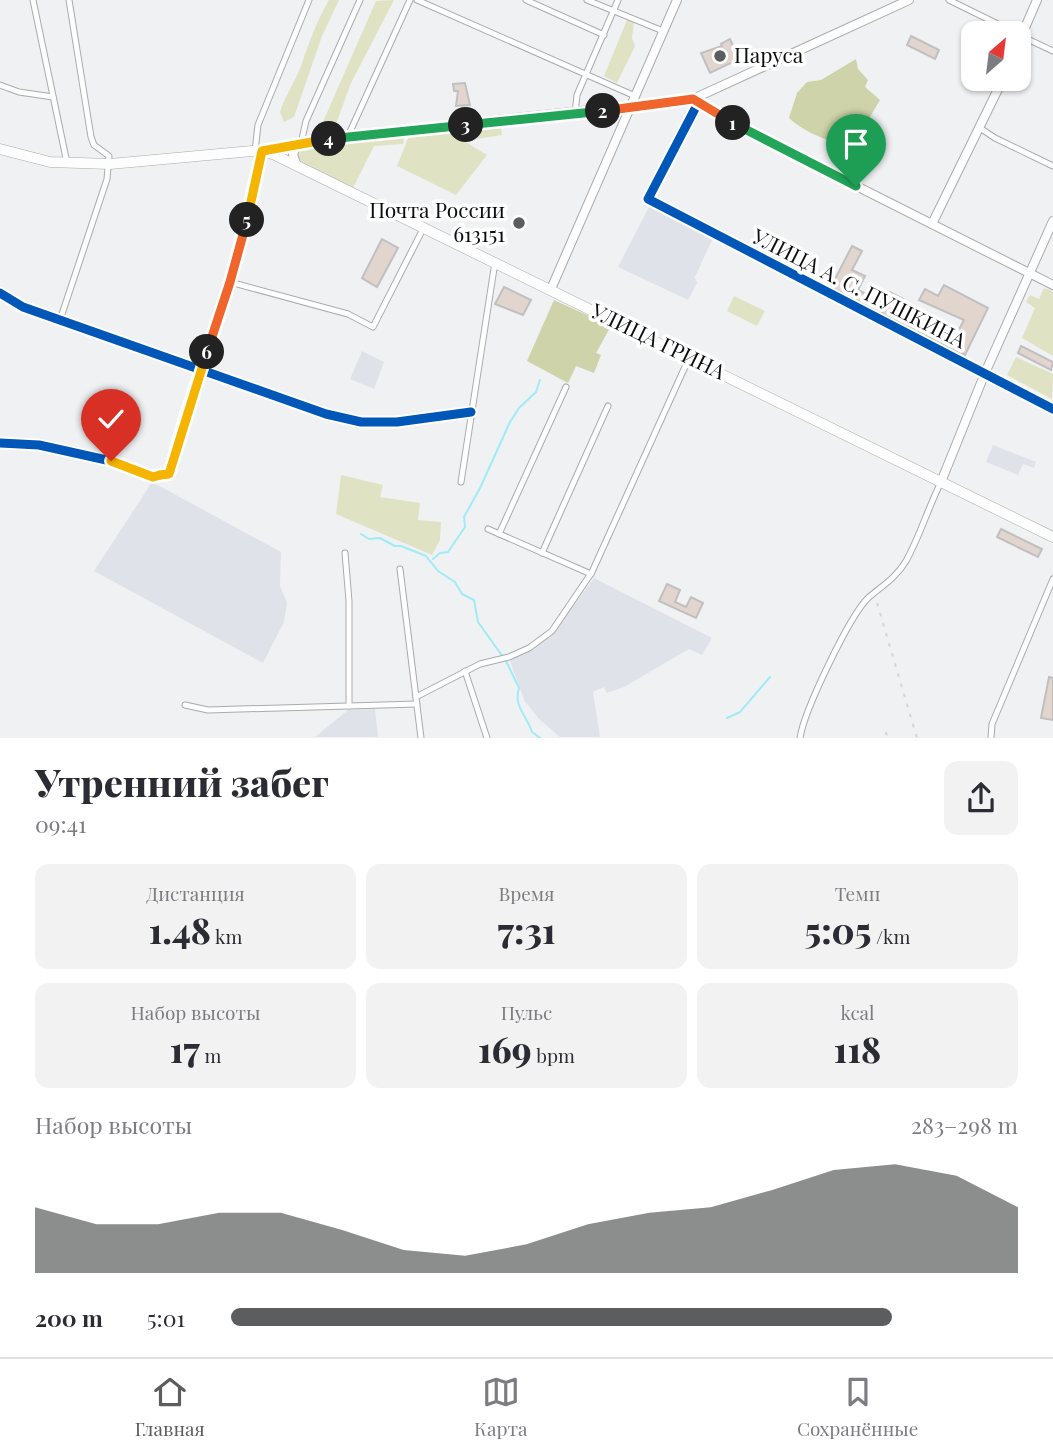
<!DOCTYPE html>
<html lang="ru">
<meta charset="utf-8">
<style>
:root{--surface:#fff;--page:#f2f2f3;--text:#2b2b33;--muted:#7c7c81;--line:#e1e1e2;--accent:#5c5d5e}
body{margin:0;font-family:"Playfair Display",serif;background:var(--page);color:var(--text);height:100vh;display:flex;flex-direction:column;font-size:26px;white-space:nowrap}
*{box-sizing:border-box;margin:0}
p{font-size:23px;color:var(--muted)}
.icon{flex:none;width:38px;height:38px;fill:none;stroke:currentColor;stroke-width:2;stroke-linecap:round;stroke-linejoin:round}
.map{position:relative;height:738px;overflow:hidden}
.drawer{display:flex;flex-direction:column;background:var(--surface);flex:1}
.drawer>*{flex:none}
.needle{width:46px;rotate:28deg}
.buttons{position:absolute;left:961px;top:21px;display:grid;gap:14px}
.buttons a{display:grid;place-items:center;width:70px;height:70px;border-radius:14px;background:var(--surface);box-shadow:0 2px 5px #0004;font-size:35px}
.pin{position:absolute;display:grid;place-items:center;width:60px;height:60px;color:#fff;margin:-72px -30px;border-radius:50% 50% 50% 0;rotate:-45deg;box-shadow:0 0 7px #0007}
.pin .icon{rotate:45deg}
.km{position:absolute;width:35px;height:35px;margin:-18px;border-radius:50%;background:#222;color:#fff;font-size:19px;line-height:35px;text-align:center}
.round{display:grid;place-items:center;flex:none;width:74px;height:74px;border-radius:14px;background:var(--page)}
.headline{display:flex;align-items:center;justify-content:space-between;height:119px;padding:0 35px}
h1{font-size:38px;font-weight:800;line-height:52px}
.metrics{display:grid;grid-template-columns:repeat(3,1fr);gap:10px;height:119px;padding:7px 35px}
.metrics div{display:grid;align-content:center;border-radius:14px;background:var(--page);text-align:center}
.metrics b{font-size:35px;font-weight:800}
.metrics small{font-size:19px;font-weight:400}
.metrics p{font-size:19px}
.chart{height:196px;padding:14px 35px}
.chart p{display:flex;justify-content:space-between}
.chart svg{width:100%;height:126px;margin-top:7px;fill:var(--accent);opacity:.7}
ul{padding:0 35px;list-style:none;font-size:23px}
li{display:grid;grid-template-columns:112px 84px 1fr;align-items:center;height:52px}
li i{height:18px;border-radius:9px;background:var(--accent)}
.tab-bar{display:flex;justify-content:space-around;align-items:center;height:98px;border-top:2px solid var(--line);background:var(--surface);font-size:19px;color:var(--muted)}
.tab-bar a{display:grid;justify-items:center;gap:4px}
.tab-bar .active{color:var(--accent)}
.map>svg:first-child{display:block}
.built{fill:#dfe3e9}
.green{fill:#e0e3c3}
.forest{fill:#cfd3a9}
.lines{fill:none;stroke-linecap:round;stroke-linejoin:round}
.stream{stroke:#9febf6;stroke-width:2}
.building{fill:#e2d5ce;stroke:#c0c0c0;stroke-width:2}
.street-casing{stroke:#aaabac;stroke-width:7}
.secondary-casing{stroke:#aaabac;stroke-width:10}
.highway-casing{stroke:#aaabac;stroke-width:11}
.street{stroke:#fdfdfd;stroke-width:5}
.secondary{stroke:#fdfdfd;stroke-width:8}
.highway{stroke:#fdfdfd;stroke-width:10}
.rail{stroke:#d4d4d5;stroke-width:2;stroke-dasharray:3.5 7;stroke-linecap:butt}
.cycleway-casing{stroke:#fff;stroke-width:13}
.cycleway{stroke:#0057b8;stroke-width:9}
.split-1-casing{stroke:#fff;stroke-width:14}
.split-2-casing{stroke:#fff;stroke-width:14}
.split-3-casing{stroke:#fff;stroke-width:14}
.split-4-casing{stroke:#fff;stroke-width:14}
.split-5-casing{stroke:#fff;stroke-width:14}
.split-6-casing{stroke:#fff;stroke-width:14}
.split-7-casing{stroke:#fff;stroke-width:14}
.split-8-casing{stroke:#fff;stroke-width:14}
.split-1{stroke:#22a559;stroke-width:9}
.split-2{stroke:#f0652b;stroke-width:9}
.split-3{stroke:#22a559;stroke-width:9}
.split-4{stroke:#22a559;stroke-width:9}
.split-5{stroke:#f5b400;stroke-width:9}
.split-6{stroke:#f0652b;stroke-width:9}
.split-7{stroke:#f5b400;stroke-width:9}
.split-8{stroke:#f5b400;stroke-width:9}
.poi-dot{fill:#5c5d5e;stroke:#fff;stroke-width:2.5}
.labels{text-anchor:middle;stroke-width:7;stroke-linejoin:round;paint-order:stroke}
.poi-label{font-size:21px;fill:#0c0d0e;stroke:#fff;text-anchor:start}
.street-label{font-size:21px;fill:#0c0d0e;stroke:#fff}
</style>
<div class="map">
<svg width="1053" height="738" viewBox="0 0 1053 738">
<rect width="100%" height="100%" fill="#f0f1f3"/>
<g class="built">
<path d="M649,207L712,240L695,277L697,283L688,300L618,267Z"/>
<path d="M362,351L384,362L374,389L350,379Z"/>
<path d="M993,445L1036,462L1034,468L1023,464L1018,475L986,462Z"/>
<path d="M152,482L281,552L280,586L287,603L284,622L263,663L94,571Z"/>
<path d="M594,578L712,638L702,655L689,649L624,687L607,693L604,687L593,692L600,737H560L539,719L524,700L510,661L543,641L555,630Z"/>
<path d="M375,709L378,737H315L348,710Z"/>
</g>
<g class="green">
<path d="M329,0H339L322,36L294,117L284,122L280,112C285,96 295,82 301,66C309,43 316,22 329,0Z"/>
<path d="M394,0L351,83L336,124H322L376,1Z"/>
<path d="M627,20L634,23L632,38L635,46L617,83L604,76Z"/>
<path d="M501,126L502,135L464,141L487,155L456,195L397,166L409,136Z"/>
<path d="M404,136L403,144L374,146L353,188L303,163L298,157L302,148Z"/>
<path d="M1044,288L1053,291V356L1022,338L1035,308L1026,302L1030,295L1039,299Z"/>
<path d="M734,296L765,311L757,326L727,311Z"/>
<path d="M1016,357L1053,374L1052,399L1007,375Z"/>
<path d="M341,475L383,485L380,497L420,503L418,520L441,522L440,540L432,555L336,514Z"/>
</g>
<g class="forest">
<path d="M856,59L858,69L868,80L865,87L880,100L864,127L863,145C839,147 806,134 789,118L797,93L807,82L821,80Z"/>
<path d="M554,300L611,326L596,353L601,355L594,373L576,366L568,383L527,361Z"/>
</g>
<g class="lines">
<g class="stream">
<path d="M361,534L369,539L380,538L395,546H401L426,556L438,571L455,582L462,594L474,600L478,622L503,657"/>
<path d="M433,559L440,553L448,552L465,527L464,517L480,488L510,422L519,408L536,392L540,380"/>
<path d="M506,661L519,688C513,706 527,716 532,732L540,738"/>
<path d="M727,718L740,712L770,677"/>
</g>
</g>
<g class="building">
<path d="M911,36L939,50L935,59L907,45Z"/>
<path d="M730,39L739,59L710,73L701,53L722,46L721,44Z"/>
<path d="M465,83L470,105L456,106L458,91H454L453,84Z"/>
<path d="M382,239L398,248L377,287L362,278Z"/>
<path d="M852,246L862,251L852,270L865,276L858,290L884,303L890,292L903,299L896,313L953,341L964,320L919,300L925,289L938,296L944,285L988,308L965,355L826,285L829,278L834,281Z"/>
<path d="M504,287L531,300L523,315L495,304Z"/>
<path d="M1021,346L1053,362L1051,370L1018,353Z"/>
<path d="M1001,529L1042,549L1038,557L997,537Z"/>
<path d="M667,584L680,590L675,602L686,607L691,597L703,603L696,618L659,601Z"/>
<path d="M1049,677L1053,678V720L1041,718Z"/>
</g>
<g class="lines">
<g class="street-casing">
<g id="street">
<path d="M33,0L67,163"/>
<path d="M417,0L635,96"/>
<path d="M526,0L604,35"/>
<path d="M587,0L663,31"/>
<path d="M949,0L1016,33"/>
<path d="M1021,36L1053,51"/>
<path d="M0,85L19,92L53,97"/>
<path d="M698,103L648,199L1053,409"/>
<path d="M575,114L577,95L618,0"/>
<path d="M980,128L995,138L1053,166"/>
<path d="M348,136L410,0"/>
<path d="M301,143L306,121L360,0"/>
<path d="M255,151L258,125L309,0"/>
<path d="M230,282L348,314L373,327L424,227"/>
<path d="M0,293L23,307L326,414L361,422H397L471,412"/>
<path d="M60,320L107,179L109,156L94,145L91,137L69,0"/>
<path d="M0,443L39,445L111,461L154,477L169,474L184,419L230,282L262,151"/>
<path d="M461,482L495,262"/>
<path d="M488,529L591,574"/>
<path d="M499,534L566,387"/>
<path d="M345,553L349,601V706"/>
<path d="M542,553L608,406"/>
<path d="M400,569L421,738"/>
<path d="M465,671L487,738"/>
<path d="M416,697L480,664L509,657L529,648L552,631L592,572L689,358"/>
<path d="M185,705L208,710L417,704"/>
<path d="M800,738C804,711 849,617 868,598C882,586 896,578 906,561C920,536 928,508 941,482"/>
<path d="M991,738L992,724L1053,579"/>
</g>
</g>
<g class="secondary-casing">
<g id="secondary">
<path d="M1018,44L1037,0"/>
<path d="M693,99L767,141L1053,285"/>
<path d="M265,151L348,136L693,99L909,0"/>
<path d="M296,164L293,154L298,143"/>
<path d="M932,224L1003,79"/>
<path d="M551,289L677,0"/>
<path d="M941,482L985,373L1053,221"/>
</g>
</g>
<g class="highway-casing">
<path id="highway" d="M0,149L50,162L110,164L252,151L273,154L1053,537"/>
</g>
<use href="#street" class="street"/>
<use href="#secondary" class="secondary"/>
<use href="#highway" class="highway"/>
<g class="rail">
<path d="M877,603L917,738"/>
<path d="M886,732L887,738"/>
</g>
<g class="cycleway-casing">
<g id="cycleway">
<path d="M698,103L648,199L1053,409"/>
<path d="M0,293L23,307L326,414L361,422H397L471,412"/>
<path d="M0,443L39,445L111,461L154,477L169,474L184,419L230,282L262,151"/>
</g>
</g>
<use href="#cycleway" class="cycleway"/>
</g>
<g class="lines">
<g class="split-1-casing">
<path id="split-1" d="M733,123L856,186"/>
</g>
<g class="split-2-casing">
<path id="split-2" d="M603,111L693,99L733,123"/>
</g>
<g class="split-3-casing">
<path id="split-3" d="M466,125L603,111"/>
</g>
<g class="split-4-casing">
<path id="split-4" d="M329,139L466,125"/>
</g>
<g class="split-5-casing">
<path id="split-5" d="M247,220L262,151L329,139"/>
</g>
<g class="split-6-casing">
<path id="split-6" d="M207,352L230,282L247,220"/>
</g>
<g class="split-7-casing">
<path id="split-7" d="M160,475L169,474L207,352"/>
</g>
<g class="split-8-casing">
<path id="split-8" d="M111,461L153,477L160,475"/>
</g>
<use href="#split-1" class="split-1"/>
<use href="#split-2" class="split-2"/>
<use href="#split-3" class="split-3"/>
<use href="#split-4" class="split-4"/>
<use href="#split-5" class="split-5"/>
<use href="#split-6" class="split-6"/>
<use href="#split-7" class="split-7"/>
<use href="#split-8" class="split-8"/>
</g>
<g class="poi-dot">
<circle cx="720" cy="56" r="7"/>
<circle cx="519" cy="223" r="7"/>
</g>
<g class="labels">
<g class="poi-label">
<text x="734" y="63">Паруса</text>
<text x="505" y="218" text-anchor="end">Почта России<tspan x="505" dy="24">613151</tspan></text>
</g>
<g class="street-label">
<text transform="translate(859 289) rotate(27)" y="7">УЛИЦА А. С. ПУШКИНА</text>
<text transform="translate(658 342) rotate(26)" y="7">УЛИЦА ГРИНА</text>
</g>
</g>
</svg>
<div class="buttons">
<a><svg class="needle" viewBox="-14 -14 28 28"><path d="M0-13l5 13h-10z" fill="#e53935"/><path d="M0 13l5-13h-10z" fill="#7c7c81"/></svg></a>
</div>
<div class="pin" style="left:856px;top:186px;background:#1e9e55"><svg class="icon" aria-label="arrive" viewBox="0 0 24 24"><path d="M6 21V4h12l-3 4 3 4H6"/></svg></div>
<div class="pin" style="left:111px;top:461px;background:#d93025"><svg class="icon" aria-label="check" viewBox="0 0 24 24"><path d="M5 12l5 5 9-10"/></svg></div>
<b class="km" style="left:733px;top:123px">1</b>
<b class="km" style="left:603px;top:111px">2</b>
<b class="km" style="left:466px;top:125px">3</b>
<b class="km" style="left:329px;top:139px">4</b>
<b class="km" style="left:247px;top:220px">5</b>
<b class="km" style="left:207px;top:352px">6</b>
</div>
<section class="drawer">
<div class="headline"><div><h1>Утренний забег</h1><p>09:41</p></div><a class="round"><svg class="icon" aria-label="share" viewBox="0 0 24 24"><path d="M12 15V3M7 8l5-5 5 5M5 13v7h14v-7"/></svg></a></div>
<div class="metrics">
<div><p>Дистанция</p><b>1.48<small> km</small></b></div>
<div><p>Время</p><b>7:31</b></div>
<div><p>Темп</p><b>5:05<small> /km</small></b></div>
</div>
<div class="metrics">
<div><p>Набор высоты</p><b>17<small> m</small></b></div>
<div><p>Пульс</p><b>169<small> bpm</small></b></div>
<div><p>kcal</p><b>118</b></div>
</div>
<div class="chart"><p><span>Набор высоты</span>283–298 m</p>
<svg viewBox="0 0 160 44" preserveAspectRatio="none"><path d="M0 44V21L10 27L20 27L30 23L40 23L50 29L60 36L70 38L80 34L90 27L100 23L110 21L120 15L130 8L140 6L150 10L160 21V44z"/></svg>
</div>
<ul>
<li><b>200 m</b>5:01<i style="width:84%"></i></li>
</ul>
</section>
<nav class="tab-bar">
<a class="active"><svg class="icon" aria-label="home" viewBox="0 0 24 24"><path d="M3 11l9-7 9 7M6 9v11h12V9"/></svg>Главная</a>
<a><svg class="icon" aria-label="map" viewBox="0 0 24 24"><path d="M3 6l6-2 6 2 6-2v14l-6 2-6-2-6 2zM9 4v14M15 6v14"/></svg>Карта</a>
<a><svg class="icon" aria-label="saved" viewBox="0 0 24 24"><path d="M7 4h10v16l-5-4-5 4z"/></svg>Сохранённые</a>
</nav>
